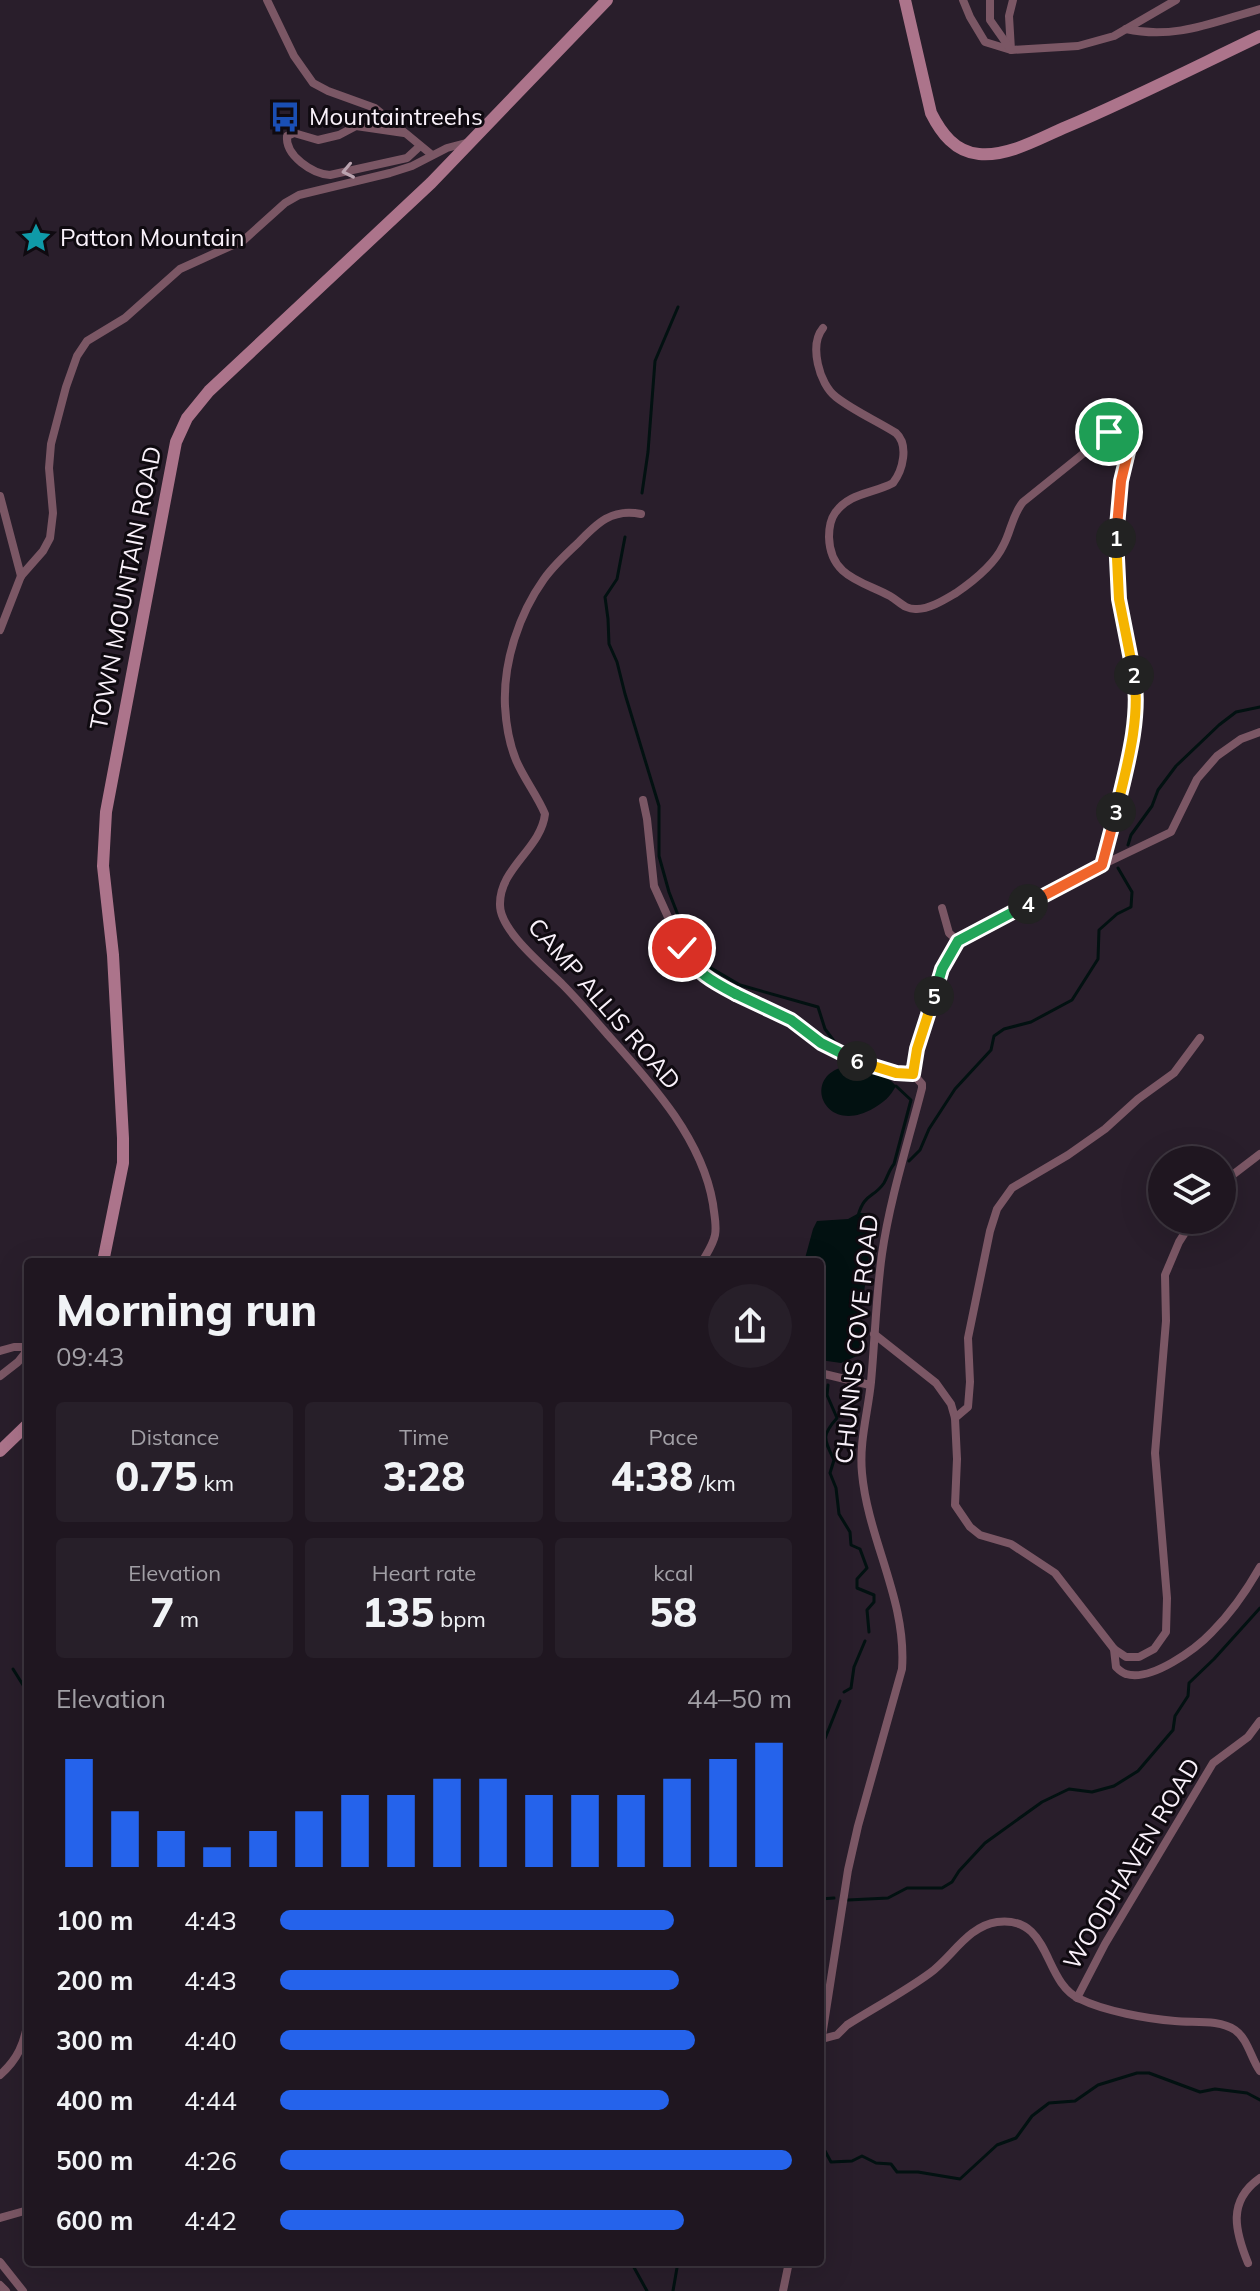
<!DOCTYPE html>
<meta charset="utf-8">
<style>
:root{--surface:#1f1620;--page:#271f29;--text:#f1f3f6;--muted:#a19fa5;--line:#3c353e;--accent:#2563eb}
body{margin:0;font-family:Mulish,sans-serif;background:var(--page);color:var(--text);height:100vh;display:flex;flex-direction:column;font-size:30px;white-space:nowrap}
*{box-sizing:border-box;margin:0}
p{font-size:26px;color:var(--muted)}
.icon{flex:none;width:44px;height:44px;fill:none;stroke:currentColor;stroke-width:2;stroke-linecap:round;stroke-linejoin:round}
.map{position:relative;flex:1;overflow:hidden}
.side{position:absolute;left:24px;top:1258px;width:800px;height:1008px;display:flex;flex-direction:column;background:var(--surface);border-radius:8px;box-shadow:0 8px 32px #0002,0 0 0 2px var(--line)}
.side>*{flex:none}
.tools{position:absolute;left:1148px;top:1146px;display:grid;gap:16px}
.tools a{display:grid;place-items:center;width:88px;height:88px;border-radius:50%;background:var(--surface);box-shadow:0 8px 32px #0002,0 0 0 2px var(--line);font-size:40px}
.pin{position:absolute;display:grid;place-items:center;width:68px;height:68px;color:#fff;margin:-34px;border:4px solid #fff;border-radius:50%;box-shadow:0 2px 8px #0007}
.km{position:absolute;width:40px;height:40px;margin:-20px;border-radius:50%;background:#222;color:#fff;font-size:22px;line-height:40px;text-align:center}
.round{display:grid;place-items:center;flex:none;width:84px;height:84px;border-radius:42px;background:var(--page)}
.head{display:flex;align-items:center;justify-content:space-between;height:136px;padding:0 32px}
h1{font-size:44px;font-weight:800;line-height:60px}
.figures{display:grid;grid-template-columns:repeat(3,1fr);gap:12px;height:136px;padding:8px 32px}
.figures div{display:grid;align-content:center;border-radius:8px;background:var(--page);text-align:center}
.figures b{font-size:40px;font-weight:800}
.figures small{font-size:22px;font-weight:400}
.figures p{font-size:22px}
.chart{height:224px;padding:16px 32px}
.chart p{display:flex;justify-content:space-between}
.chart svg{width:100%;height:144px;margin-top:8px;stroke:var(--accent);stroke-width:6}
ul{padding:0 32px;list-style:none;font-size:26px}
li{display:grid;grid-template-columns:128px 96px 1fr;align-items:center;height:60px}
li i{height:20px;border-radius:10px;background:var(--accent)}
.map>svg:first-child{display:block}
.water{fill:#021111}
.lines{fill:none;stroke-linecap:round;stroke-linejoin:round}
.stream{stroke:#021111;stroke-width:3}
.street{stroke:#7b5765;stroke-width:8}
.secondary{stroke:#ac748b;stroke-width:12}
.oneway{stroke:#baa4b0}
.split-1-casing{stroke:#fff;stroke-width:16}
.split-2-casing{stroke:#fff;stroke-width:16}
.split-3-casing{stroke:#fff;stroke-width:16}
.split-4-casing{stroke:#fff;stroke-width:16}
.split-5-casing{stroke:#fff;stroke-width:16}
.split-6-casing{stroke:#fff;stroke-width:16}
.split-7-casing{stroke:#fff;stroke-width:16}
.split-8-casing{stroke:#fff;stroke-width:16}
.split-1{stroke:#f0652b;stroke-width:10}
.split-2{stroke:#f5b400;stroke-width:10}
.split-3{stroke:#f5b400;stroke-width:10}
.split-4{stroke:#f0652b;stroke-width:10}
.split-5{stroke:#22a559;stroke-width:10}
.split-6{stroke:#f5b400;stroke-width:10}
.split-7{stroke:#22a559;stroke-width:10}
.split-8{stroke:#22a559;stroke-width:10}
.labels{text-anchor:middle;stroke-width:6;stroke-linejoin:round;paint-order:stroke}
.poi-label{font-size:24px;fill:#f9f1fa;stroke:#0f0a10;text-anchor:start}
.street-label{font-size:24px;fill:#f9f1fa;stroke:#0f0a10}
</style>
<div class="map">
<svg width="1260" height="2291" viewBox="0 0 1260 2291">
<rect width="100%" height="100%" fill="#291e2b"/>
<g class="water">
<path d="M843,1067C861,1069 884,1071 896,1086C890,1097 884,1102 874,1108C825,1137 801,1078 843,1067Z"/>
<path d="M859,1213H869L874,1220L863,1300L857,1321L863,1334L857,1356L841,1363L820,1360V1262H804L813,1229L817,1221L848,1219Z"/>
</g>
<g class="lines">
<g class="stream">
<path d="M642,493L648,452L655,361L678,307"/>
<path d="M625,537L617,579L605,597L608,619L609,644L617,662L625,694L659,806V856L669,892L688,941L711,968L740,985L818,1007L825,1029L840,1049"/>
<path d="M1128,845L1131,835L1152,806L1158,790L1176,766L1219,725L1236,712L1260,707"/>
<path d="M909,1161L920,1150L929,1129L955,1089L991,1050L994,1036L1004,1029L1031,1022L1072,1000L1098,959L1099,930L1117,914L1131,907L1132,892L1118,868"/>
<path d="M858,1216C864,1193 874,1198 884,1183C888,1176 889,1170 894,1164L911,1100L896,1086"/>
<path d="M828,1385L827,1395L837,1418C821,1436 824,1439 834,1460L830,1473L836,1488L839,1514L850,1532L851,1545L860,1549L867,1568L857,1579V1588L874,1595V1602L867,1610L869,1632"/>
<path d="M13,1669L28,1693"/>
<path d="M844,1692L851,1688L854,1667L865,1641"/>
<path d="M820,1751L840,1701"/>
<path d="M820,1899L834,1898"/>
<path d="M848,1900L888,1898L907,1888H942L952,1882L959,1871L985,1843L1042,1802L1069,1789L1092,1792L1114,1786L1138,1771L1173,1730L1175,1716L1188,1696L1189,1683L1214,1659L1260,1608"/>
<path d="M820,2149L825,2151L831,2162L852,2161L862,2156L876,2163L891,2164L897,2172H918L960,2179L997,2145L1016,2138L1032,2116L1049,2103L1075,2101L1098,2085L1137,2073H1149L1200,2092L1215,2089L1247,2093L1260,2100"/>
<path d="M631,2262L647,2291"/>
<path d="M673,2291L678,2262"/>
</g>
<g class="street">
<path d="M267,0L294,56L313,83L328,91L375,108L432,155"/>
<path d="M963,0L970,17L985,42L1011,50L1009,16L1013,0"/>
<path d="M990,0V20L1011,50L1078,46L1114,36L1176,0"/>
<path d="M1126,29C1175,40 1213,22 1260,9"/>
<path d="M404,133L356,126L339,135L318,140L294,133L287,136C285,156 313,174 330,175L407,158L420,146"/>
<path d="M823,328C809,345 819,384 836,397C854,411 877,421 896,433C909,445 903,470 893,483C873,494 850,492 835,513C830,520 829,529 829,537C830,577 862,581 890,596C899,601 905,610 917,609C930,609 944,600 956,593C972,582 994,565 1003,546C1011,532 1012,515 1023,502L1115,428L1124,424L1132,426V434C1118,489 1112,543 1119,600C1123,630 1131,661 1137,691V706L1118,807L1102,865"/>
<path d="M0,496L21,576"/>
<path d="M641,514C612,508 597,523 578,543C566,554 554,565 544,579C519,614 503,662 505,706C506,724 509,743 516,760C524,779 537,795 545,814C541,849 499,868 500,905C500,931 545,967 563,985C579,1001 593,1018 608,1035C651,1083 702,1138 713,1204C714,1214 717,1225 715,1235C713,1245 707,1253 702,1262"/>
<path d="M0,630L21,576L43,551L50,538L53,513L49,468L51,444L66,387L77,356L87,341L125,318L180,269L244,240L285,203L299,195L390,173L412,166L447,148L466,143"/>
<path d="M643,800L647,819L654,886L682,948L695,968L719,984L791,1020L832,1049L878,1068L913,1074"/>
<path d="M942,908L949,933L958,941"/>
<path d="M1222,1183L1260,1154"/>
<path d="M874,1334L936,1383L951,1404L955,1418L957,1459L955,1505L970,1527L980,1535L1011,1544L1055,1573L1114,1649L1126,1657H1139L1154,1649L1166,1632L1167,1598L1155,1453L1166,1321L1165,1275L1179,1242L1193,1220"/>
<path d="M0,1351L14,1347H23L26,1352L18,1362L0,1376"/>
<path d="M820,1373L870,1385"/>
<path d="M955,1418L968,1407L970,1382L968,1338L990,1231L997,1209L1012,1188L1068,1155L1105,1129L1138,1099L1174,1073L1200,1038"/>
<path d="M1114,1649L1116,1667C1119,1670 1122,1673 1126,1674C1151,1682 1196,1649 1212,1632C1231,1613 1247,1590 1260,1567"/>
<path d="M1077,1998L1105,1944L1213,1763L1248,1737L1260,1721"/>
<path d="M822,2039L837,2035L847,2025C874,2008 904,1992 930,1973C952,1957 968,1926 997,1922C1052,1915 1042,1982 1080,1999C1104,2011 1148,2019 1175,2021C1193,2023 1219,2019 1235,2030C1248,2039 1251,2059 1260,2071"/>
<path d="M820,2049L848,1870L858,1826L902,1669C907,1600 868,1540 862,1473C859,1442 868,1412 871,1382C875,1339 876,1296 882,1254C890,1198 908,1143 922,1088V1084L913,1074L914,1064L942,969L958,941L1102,865L1171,832L1197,779L1217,756L1241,739L1260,732"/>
<path d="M0,2075C18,2059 24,2044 28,2021"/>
<path d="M0,2218L28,2210"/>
<path d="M0,2262L23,2291"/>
<path d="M1248,2263C1235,2231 1227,2201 1260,2178"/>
<path d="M0,2285L6,2291"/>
<path d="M783,2291L789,2262"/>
</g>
<g class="secondary">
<path d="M905,0L931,113C941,133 955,152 979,154C1008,157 1040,138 1066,127C1132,99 1195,67 1260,36"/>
<path d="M103,1262L123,1163V1138L113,955L103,866L106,812L176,442L187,418L209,391L431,183L607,0"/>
<path d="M0,1451L28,1424"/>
</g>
</g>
<defs><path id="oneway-chevron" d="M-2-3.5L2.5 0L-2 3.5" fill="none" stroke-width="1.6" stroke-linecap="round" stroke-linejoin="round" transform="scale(2)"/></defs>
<use class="oneway" href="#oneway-chevron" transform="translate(348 171) rotate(168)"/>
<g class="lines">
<g class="split-1-casing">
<path id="split-1" d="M1109,432L1121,424L1130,425L1133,431L1121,481L1116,538"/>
</g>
<g class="split-2-casing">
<path id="split-2" d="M1116,538L1119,599L1134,675"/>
</g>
<g class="split-3-casing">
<path id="split-3" d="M1116,812C1126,769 1141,720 1134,675"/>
</g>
<g class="split-4-casing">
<path id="split-4" d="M1028,904L1102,865L1116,812"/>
</g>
<g class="split-5-casing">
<path id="split-5" d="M934,996L942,969L958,941L1028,904"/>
</g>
<g class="split-6-casing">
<path id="split-6" d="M857,1061L896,1073L913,1074L917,1049L934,996"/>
</g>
<g class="split-7-casing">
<path id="split-7" d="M736,994L791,1020L821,1043L857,1061"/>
</g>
<g class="split-8-casing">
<path id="split-8" d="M682,948C694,972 713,982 736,994"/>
</g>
<use href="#split-1" class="split-1"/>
<use href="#split-2" class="split-2"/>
<use href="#split-3" class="split-3"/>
<use href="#split-4" class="split-4"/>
<use href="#split-5" class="split-5"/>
<use href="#split-6" class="split-6"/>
<use href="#split-7" class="split-7"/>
<use href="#split-8" class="split-8"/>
</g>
<defs>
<g id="bus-bare" transform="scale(2.4)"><path d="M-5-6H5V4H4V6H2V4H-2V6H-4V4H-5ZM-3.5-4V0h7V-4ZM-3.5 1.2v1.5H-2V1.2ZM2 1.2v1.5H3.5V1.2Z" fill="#1a4fb4" stroke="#0f0a10" stroke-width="2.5" paint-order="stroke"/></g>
<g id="sight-bare" transform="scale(2.4)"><path d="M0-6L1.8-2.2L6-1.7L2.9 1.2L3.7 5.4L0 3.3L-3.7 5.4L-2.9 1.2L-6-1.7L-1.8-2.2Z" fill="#0f9aa8" stroke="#0f0a10" stroke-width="2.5" paint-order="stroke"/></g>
</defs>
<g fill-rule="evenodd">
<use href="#bus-bare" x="285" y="117"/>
<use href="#sight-bare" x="36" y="238"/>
</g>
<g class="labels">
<g class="poi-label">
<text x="309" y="125">Mountaintreehs</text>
<text x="60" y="246">Patton Mountain</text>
</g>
<g class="street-label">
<text transform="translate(126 588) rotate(-79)" y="8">TOWN MOUNTAIN ROAD</text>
<text transform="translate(604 1004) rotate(49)" y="8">CAMP ALLIS ROAD</text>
<text transform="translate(857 1339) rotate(-84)" y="8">CHUNNS COVE ROAD</text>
<text transform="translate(1132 1864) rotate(-59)" y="8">WOODHAVEN ROAD</text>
</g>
</g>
</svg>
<div class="tools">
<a><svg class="icon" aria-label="layers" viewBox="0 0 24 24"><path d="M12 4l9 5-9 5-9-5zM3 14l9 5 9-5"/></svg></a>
</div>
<div class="pin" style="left:1109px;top:432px;background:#1e9e55"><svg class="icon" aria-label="arrive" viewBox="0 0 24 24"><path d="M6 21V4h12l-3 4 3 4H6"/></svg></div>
<div class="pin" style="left:682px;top:948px;background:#d93025"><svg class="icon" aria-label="check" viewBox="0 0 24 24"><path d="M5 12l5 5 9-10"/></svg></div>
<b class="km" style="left:1116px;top:538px">1</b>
<b class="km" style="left:1134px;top:675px">2</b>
<b class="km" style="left:1116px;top:812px">3</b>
<b class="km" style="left:1028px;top:904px">4</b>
<b class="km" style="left:934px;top:996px">5</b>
<b class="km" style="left:857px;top:1061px">6</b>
<section class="side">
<div class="head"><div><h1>Morning run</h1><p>09:43</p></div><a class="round"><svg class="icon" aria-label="share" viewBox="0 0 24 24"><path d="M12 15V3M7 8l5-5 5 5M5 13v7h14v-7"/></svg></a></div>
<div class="figures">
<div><p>Distance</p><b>0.75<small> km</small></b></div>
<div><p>Time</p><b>3:28</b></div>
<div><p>Pace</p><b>4:38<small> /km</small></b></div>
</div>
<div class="figures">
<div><p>Elevation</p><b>7<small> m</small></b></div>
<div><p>Heart rate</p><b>135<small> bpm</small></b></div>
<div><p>kcal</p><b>58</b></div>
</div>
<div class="chart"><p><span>Elevation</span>44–50 m</p>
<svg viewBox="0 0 160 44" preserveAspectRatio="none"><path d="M5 44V11M15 44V27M25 44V33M35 44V38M45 44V33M55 44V27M65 44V22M75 44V22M85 44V17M95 44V17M105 44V22M115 44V22M125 44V22M135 44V17M145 44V11M155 44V6"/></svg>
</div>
<ul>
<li><b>100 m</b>4:43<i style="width:77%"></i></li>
<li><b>200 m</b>4:43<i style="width:78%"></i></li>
<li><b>300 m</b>4:40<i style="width:81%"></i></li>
<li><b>400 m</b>4:44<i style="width:76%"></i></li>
<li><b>500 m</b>4:26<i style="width:100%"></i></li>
<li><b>600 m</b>4:42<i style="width:79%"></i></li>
</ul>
</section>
</div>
